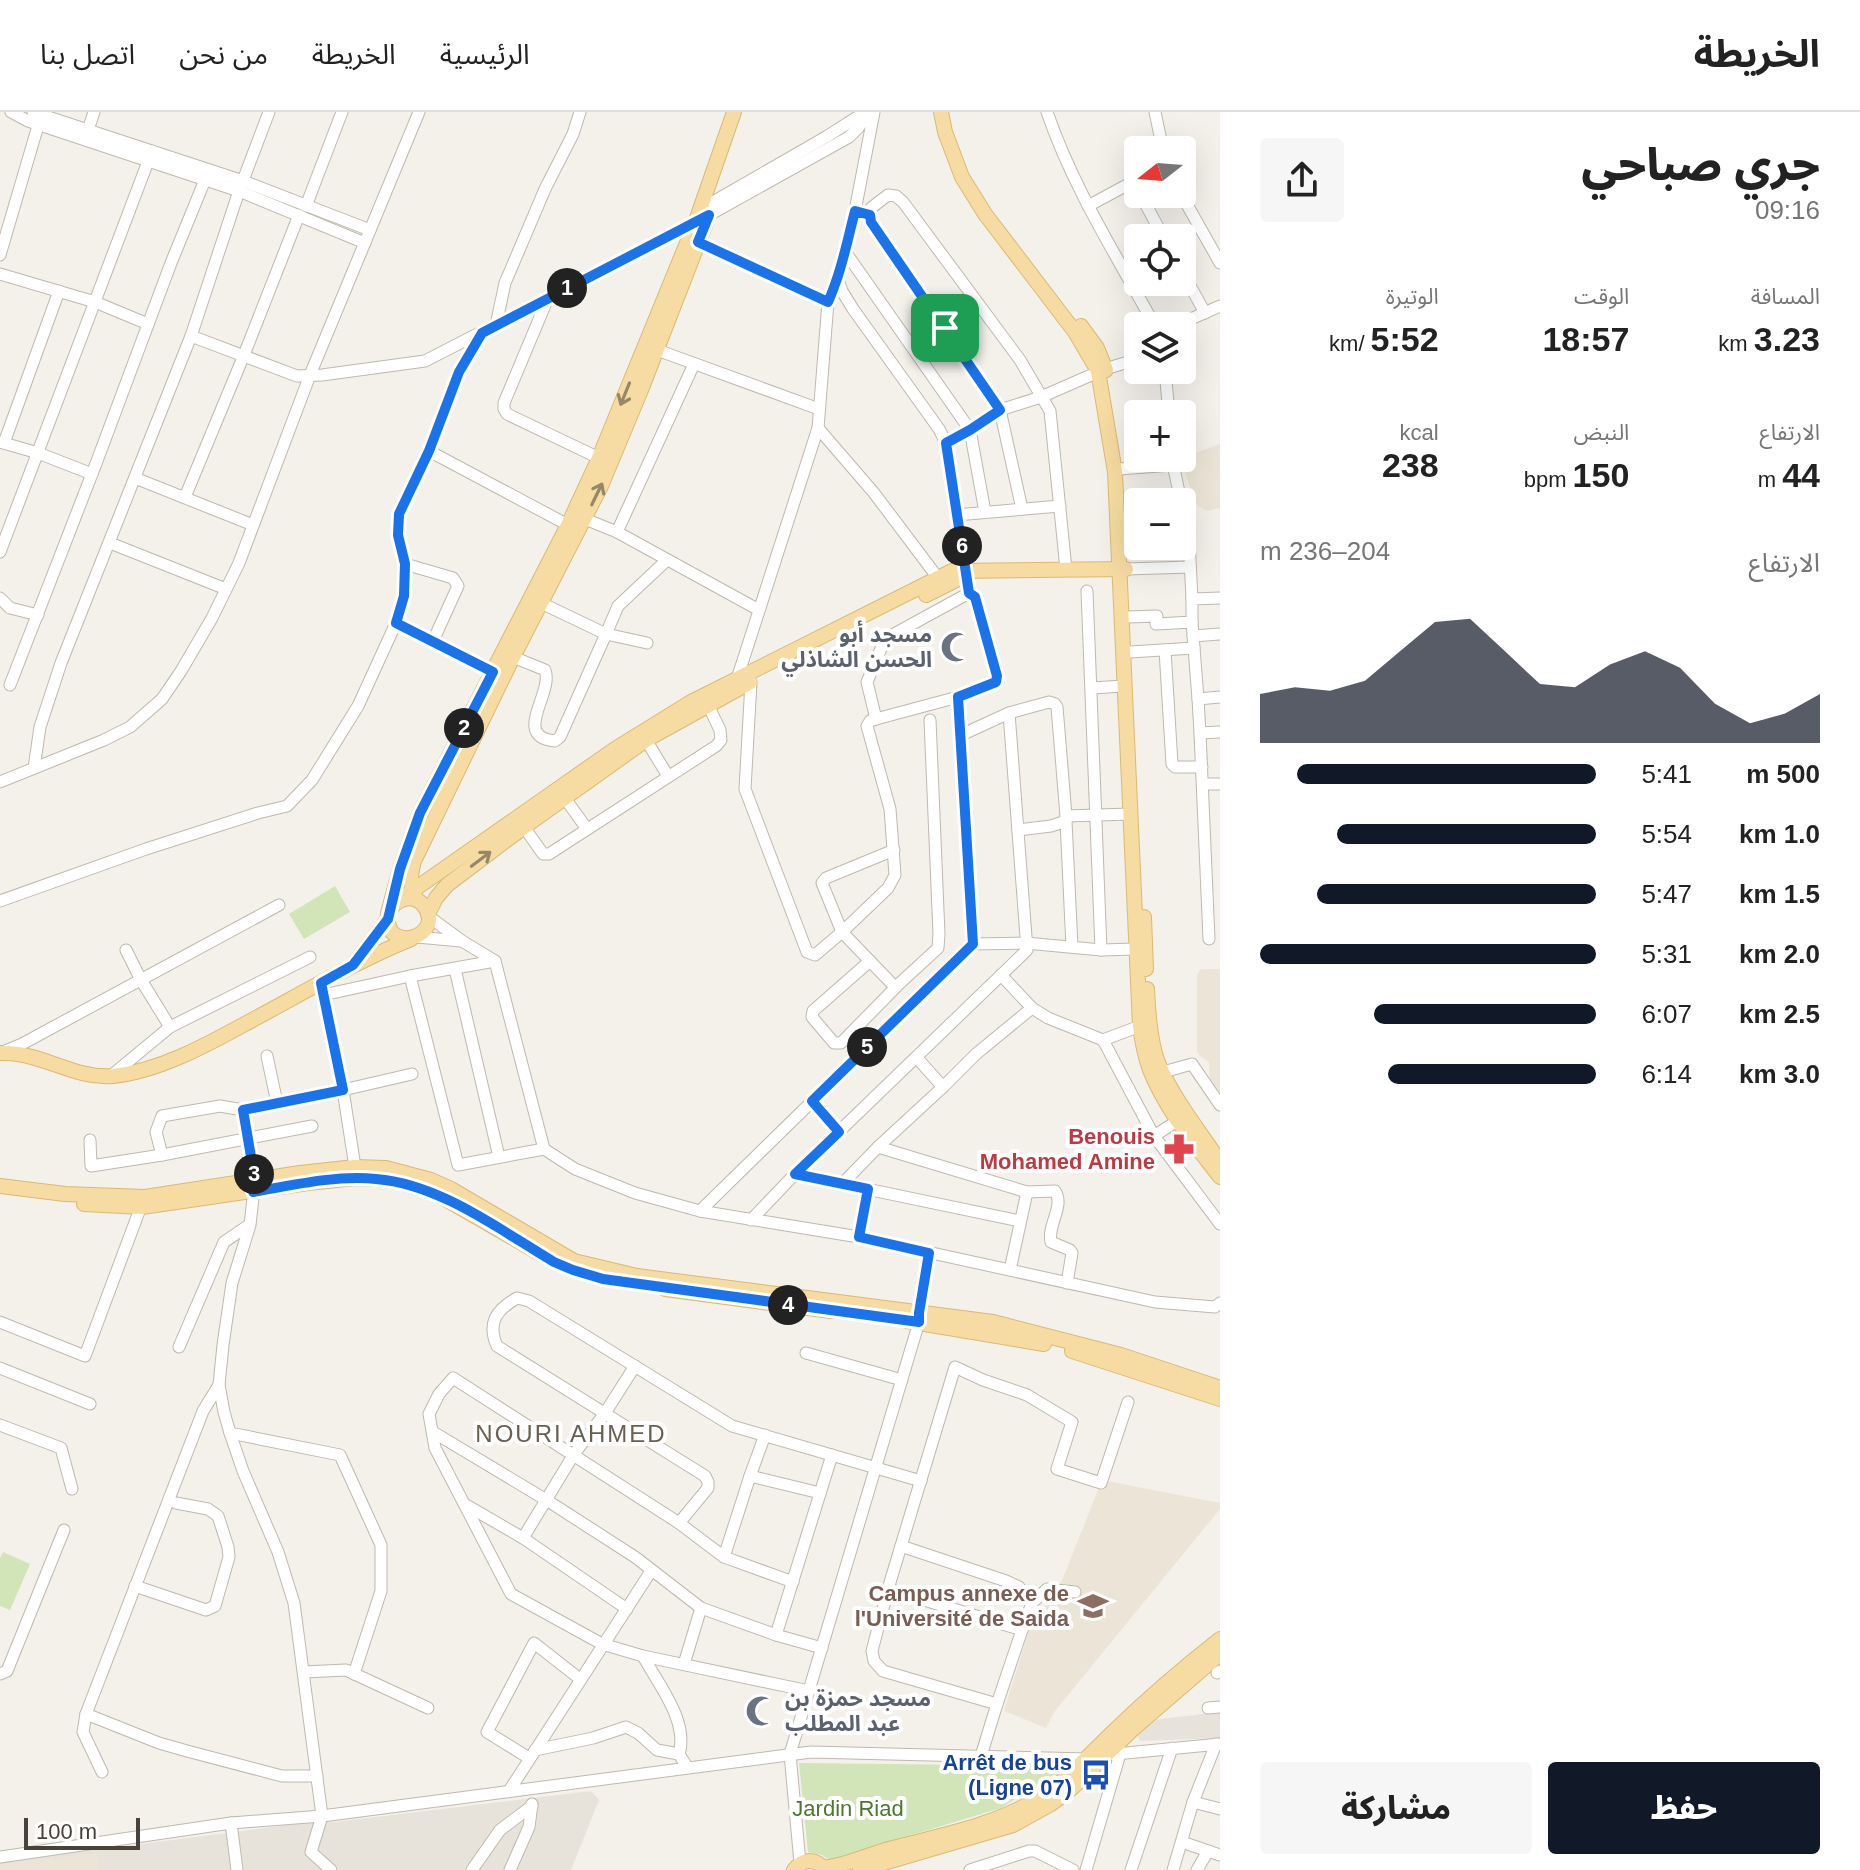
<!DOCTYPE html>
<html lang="ar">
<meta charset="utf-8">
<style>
:root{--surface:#fff;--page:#f6f6f6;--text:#222;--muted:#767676;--line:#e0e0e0;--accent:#111827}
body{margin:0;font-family:Arial,"Noto Sans Arabic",sans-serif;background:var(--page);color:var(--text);direction:rtl;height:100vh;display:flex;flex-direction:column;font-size:30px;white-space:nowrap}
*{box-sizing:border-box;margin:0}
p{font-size:26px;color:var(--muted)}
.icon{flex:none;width:44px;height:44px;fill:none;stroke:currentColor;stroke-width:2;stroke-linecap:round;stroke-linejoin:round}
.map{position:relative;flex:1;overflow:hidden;direction:ltr}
.side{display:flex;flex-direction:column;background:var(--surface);width:640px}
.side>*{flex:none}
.needle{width:52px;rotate:253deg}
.controls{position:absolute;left:1124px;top:24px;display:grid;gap:16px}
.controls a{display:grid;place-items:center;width:72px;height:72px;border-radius:8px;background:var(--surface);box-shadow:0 8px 32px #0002;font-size:40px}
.scale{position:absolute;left:24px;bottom:20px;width:116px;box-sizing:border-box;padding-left:8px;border:4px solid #48423a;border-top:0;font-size:22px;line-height:28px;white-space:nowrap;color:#48423a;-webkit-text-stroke:6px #fff;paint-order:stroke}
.pin{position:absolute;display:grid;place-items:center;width:68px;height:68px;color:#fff;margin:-34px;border-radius:16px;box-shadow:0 4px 12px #0006}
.km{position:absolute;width:40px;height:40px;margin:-20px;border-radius:50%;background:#222;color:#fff;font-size:22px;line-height:40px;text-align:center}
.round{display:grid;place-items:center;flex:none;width:84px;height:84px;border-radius:8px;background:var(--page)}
.summary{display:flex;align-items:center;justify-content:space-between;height:136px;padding:0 40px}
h1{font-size:44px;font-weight:800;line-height:60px}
.stats{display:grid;grid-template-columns:repeat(3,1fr);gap:12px;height:136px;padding:8px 40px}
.stats div{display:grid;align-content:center}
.stats b{font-size:34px;font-weight:800}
.stats small{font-size:22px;font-weight:400}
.stats p{font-size:22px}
.chart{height:224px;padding:16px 40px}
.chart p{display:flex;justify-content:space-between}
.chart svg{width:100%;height:144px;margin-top:8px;fill:var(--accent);opacity:.7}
.primary-button{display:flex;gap:16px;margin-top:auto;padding:16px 40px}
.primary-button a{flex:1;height:92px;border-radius:8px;background:var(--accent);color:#fff;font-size:32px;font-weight:800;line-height:92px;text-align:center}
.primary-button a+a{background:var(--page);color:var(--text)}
ul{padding:0 40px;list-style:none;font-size:26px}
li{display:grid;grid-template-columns:128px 96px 1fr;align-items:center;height:60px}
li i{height:20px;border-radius:10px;background:var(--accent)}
header{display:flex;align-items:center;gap:48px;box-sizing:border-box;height:112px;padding:0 40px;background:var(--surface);border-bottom:2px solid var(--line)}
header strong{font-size:38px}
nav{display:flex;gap:44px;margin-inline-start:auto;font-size:28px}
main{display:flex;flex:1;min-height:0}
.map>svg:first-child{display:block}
.residential{fill:#e8e3da}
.education{fill:#ece5d7}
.green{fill:#d2e5b8}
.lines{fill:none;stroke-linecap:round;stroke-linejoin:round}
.minor-casing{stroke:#bfb9ae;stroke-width:13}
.major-casing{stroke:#dbb973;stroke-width:16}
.minor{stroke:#fff;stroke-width:11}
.major{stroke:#f6dca2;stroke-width:14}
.oneway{stroke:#968769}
.route-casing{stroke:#fff;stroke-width:16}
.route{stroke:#1a73e8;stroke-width:10}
.labels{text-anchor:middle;stroke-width:8;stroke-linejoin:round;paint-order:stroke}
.worship-label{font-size:22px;font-weight:bold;fill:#5b616d;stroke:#fff;text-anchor:end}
.health-label{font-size:22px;font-weight:bold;fill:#be3a42;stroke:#fff;text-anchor:end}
.education-label{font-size:22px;font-weight:bold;fill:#785e54;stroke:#fff;text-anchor:end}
.transit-label{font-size:22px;font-weight:bold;fill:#164399;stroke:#fff;text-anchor:end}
.park-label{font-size:22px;fill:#4d7630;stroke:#fff}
.neighbourhood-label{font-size:24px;letter-spacing:2px;fill:#6a6052;stroke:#fff}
</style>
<header>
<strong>الخريطة</strong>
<nav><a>الرئيسية</a><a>الخريطة</a><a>من نحن</a><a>اتصل بنا</a></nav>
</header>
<main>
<section class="side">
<div class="summary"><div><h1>جري صباحي</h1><p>09:16</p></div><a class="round"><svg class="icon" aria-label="share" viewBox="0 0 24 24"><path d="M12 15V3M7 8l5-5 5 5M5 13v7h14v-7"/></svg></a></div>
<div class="stats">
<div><p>المسافة</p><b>3.23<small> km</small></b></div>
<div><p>الوقت</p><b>18:57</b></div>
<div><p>الوتيرة</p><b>5:52<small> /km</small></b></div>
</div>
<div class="stats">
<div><p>الارتفاع</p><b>44<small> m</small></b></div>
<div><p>النبض</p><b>150<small> bpm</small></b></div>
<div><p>kcal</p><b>238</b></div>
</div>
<div class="chart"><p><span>الارتفاع</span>204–236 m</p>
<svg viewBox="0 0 160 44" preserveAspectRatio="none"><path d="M0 44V29L10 27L20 28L30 25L40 16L50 7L60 6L70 16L80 26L90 27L100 20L110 16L120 21L130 32L140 38L150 35L160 29V44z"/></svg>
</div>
<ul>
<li><b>500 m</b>5:41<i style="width:89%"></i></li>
<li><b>1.0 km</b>5:54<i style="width:77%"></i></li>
<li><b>1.5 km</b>5:47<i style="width:83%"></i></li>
<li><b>2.0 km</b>5:31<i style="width:100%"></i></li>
<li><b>2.5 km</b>6:07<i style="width:66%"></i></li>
<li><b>3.0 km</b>6:14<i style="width:62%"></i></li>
</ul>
<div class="primary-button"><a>حفظ</a><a>مشاركة</a></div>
</section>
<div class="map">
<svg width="1220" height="1758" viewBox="0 0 1220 1758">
<rect width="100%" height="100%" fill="#f4f1eb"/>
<g class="residential">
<path d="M1220,1600V1626L1140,1629L1137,1623L1152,1608Z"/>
<path d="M591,1679L599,1688L571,1758H0V1750L304,1711L334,1710Z"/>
</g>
<g class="education">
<path d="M1220,332V396L1207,399L1198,394L1194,389L1181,346Z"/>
<path d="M1201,857H1220V986L1210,972L1209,950L1200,944L1197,939V863Z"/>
<path d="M1102,1368L1220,1391V1397L1055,1599L1046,1616L1004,1599L1034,1502L1055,1486Z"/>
<path d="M97,1741L99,1758H0V1752Z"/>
</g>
<g class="green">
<path d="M335,774L350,800L304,827L289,802Z"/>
<path d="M3,1440L30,1452L10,1498L0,1494V1446Z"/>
<path d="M799,1651L1068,1654L1001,1696L829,1748L822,1743L808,1740Z"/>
</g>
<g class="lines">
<g class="minor-casing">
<g id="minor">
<path d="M11,0L28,9L239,79L365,131"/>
<path d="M33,0L243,69L370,118"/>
<path d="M874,0L855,99L844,138L838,168L842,179L853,197L939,317L946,331L969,481L975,485L997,564L996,570L958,585L876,607L867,570L885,527L969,481"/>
<path d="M1047,0C1072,73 1113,138 1150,205L1154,214"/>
<path d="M1155,0L1163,38"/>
<path d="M88,18L94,0"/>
<path d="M1140,82L1164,126"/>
<path d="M1181,82L1220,151"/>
<path d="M306,94L342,0"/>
<path d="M1088,94L1138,67"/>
<path d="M701,104L713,90L826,25L865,0"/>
<path d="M698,130L828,190"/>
<path d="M844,138L970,318L985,400"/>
<path d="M0,143L40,7"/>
<path d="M1182,159L1205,201"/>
<path d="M0,162L95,190L148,212"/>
<path d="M548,186L504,291V297L507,302L599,346"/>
<path d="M496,213L505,171L545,77L573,22L580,0"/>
<path d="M1175,214L1220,194"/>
<path d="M945,216L978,192"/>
<path d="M191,224L297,264L322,263L425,249L709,103L849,25L858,16L870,0"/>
<path d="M657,238L819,297"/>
<path d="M1165,258L1169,302"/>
<path d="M818,316L874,381L938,466"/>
<path d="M0,330L38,341L92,362"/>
<path d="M4,331L59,179"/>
<path d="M946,331L970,318L1000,298L1041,285L1105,257L1138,247"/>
<path d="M429,339L568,413"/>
<path d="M1172,347L1181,390"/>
<path d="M1119,357L1172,353"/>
<path d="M135,366L253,413"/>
<path d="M185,385L244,243L299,103"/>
<path d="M1182,395L1189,427L1192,487"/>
<path d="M1022,397L1000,298L871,110V96L888,83L896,84L903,90L1020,248L1050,299L1066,457"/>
<path d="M956,403L1060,394"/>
<path d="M585,407L617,420L759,498"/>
<path d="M617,420L694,252"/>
<path d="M110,431L226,477"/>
<path d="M0,440L152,39"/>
<path d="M405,452L453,466L458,474L433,529"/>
<path d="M1126,457L1190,455"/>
<path d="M1087,479L1101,838"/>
<path d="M0,486L10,496L38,503"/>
<path d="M1128,505L1157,504L1156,512L1192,510V487L1220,486"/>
<path d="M1192,510L1198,587L1220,585"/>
<path d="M396,511L493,560"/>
<path d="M1193,524L1220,522"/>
<path d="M647,531L606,522L618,494L667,448"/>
<path d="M1165,538L1172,652L1175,655H1202"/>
<path d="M1130,540L1194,536"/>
<path d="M513,545L545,558C554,581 511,625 555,629L560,625L606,522L541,491"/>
<path d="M737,567L818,316L828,190L838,168"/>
<path d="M751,570L745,677L807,840L815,843L842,820L888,776L895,763L890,697L867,614L870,609L876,607"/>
<path d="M10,573L97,349L171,151L209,58"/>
<path d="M1092,576L1124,574"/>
<path d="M958,585L973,832"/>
<path d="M1198,587L1200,621L1220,620"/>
<path d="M1009,601L1049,590L1055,592L1057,595L1066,704"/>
<path d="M1200,621L1209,827"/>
<path d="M646,628L668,664"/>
<path d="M34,656L40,615L61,551L191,224L239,79L269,0"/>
<path d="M0,670L104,628L130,615L162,587L181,559L212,506L239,451L310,263L419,0"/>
<path d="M1203,672H1220"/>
<path d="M564,685L587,717"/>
<path d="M1066,709L1072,835"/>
<path d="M524,715L543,742H549L716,634L721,628L720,618L708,593"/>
<path d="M1018,718L1051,714L1066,709V704L1130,702"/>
<path d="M894,738L826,766L822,771L842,820L895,875"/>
<path d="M0,789L146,737L258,701L287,694L312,668L358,594L396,511L404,484L405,452L398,423L399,402L429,339L459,260L482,221"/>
<path d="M428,804L462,829L495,849L544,1037L575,1057L635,1081L700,1099L859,1125L1155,1190L1215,1195L1220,1191"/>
<path d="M417,825L461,829"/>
<path d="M126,838L141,868L170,915"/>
<path d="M870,849L813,899L812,905L834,931H841L900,871L938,836L939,822L930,608"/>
<path d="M455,857L499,1045"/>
<path d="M1001,863L1032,896L1048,906L1103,928L1154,1024L1220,1112"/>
<path d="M410,864L458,1053L544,1037"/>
<path d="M321,871L343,978L355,1055"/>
<path d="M323,883L410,864L495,849"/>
<path d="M1103,928L1140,914"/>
<path d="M5,939L22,932L279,793"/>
<path d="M267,944L277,991"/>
<path d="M1163,960L1192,952L1220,993"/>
<path d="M112,963L170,915L310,845"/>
<path d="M943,975L976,942L1032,896"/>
<path d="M812,989L839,1020"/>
<path d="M1154,1024L1177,1009"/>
<path d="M90,1028L91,1054L162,1043L312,1014"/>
<path d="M878,1035L1027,1080L1055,1079C1065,1094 1047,1113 1051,1130L1070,1138L1072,1141L1067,1171"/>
<path d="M162,1043L156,1020L162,1004L220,994L243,998"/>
<path d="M795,1062L1020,1109"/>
<path d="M842,1072L878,1035L943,975L917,946"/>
<path d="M700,1099L973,832L1026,831L1101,838L1135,837"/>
<path d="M751,1108L795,1062L1027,838L1009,601L961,623"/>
<path d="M859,1125L868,1077"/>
<path d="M1010,1158L1027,1080"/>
<path d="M0,1210L85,1244L143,1089"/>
<path d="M179,1235L224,1130L249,1113"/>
<path d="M806,1241L902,1268"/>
<path d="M0,1256L90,1292"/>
<path d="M0,1313L61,1336L72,1377"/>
<path d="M433,1320L548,1389L635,1445L701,1496L684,1552"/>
<path d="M230,1321L340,1343L381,1433V1479L354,1562"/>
<path d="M765,1323L750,1364L724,1445L679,1411L453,1266L439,1282L429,1302L435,1336L511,1482L602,1532L643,1544L809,1579"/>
<path d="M750,1364L820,1381"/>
<path d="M466,1393L523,1426L627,1497"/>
<path d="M679,1411L708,1376V1370L705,1364L497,1234C487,1211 496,1198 517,1186L529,1189L732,1314L921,1369"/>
<path d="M523,1426L574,1342L605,1301L635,1254"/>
<path d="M901,1434L1006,1469L1019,1475L1032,1491"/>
<path d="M724,1445L793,1470"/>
<path d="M135,1474L206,1498L215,1494L229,1445L228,1435L218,1404L208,1397L176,1391"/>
<path d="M888,1477L1022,1518L997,1592L981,1644"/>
<path d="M701,1496L776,1523L822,1536"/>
<path d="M1022,1518L1032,1491L1047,1477L1075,1480"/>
<path d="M776,1523L832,1343"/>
<path d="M643,1544C658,1572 689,1609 679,1642"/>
<path d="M304,1560L346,1558L428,1596"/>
<path d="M1217,1561L1220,1559"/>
<path d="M0,1562L7,1559L64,1418"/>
<path d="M997,1592L883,1559L874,1549L872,1539L888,1477L955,1255L983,1268L1027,1283L1072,1310L1057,1357L1101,1371L1128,1290"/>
<path d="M1208,1596L1220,1595"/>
<path d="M86,1602L159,1631L187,1639L282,1664H317"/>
<path d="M535,1638L593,1626L626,1615L638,1621L657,1638L679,1642L687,1655"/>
<path d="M1105,1643L1220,1632"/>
<path d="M529,1646L487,1620L534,1531L580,1567"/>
<path d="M102,1660L83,1620L86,1602L203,1299L219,1273"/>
<path d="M509,1679L651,1459"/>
<path d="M1193,1690L1220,1697"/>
<path d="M231,1711L237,1758"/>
<path d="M1182,1730L1220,1743"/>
<path d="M0,1745L231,1711L322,1704L811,1640L1088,1647"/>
<path d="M800,1751L790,1642L919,1210V1201L929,1141"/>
<path d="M331,1758L311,1740L322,1704L294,1491L278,1440L243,1359L230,1321L224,1300L219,1273L223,1233L232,1171L250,1113L255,1068L243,998L343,978L412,962"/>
<path d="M472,1758L500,1718L532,1694"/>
<path d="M510,1758L529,1715L532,1692"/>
<path d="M970,1758L1029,1739H1035L1073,1758"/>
<path d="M1086,1758L1120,1642"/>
<path d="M1131,1758L1172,1636"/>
<path d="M1173,1758L1193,1690L1216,1632"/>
<path d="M1197,1758L1208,1739"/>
</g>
</g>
<g class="major-casing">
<g id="major">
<path d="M941,0L945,20L962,65L985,102L1075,220L1098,259L1115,360L1140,914C1142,929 1145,944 1150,958C1166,998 1194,1031 1220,1065"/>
<path d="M1081,214L1097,236L1106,258"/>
<path d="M926,483L956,468L966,458"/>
<path d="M405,784L615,637L691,590L952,459L1126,457"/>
<path d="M417,788C409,775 410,763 414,749L513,545L601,374L641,278L706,111"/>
<path d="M388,801C395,787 413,780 424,794C447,824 383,845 388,801L400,757L420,701L568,413L599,346L696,109L734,0"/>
<path d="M428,802L436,786L447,773L524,715L646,628L749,571"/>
<path d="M1144,805L1146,857"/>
<path d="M356,849L388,807"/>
<path d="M1147,877C1148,900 1150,932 1159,953C1173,986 1200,1020 1220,1050"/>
<path d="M0,941C6,941 12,941 18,942C51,947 79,967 113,964C158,959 203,935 243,913C298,884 352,851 411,827"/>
<path d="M0,1074L65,1082L145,1085L300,1061L355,1055L386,1056L431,1068L451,1077L574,1149L637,1164L993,1210L1121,1243L1220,1276"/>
<path d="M84,1092L142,1095L308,1071L356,1066L377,1067L399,1070L435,1081L546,1145"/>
<path d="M665,1177L831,1199"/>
<path d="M907,1209L1044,1232"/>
<path d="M1072,1239L1220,1287"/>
<path d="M824,1756C846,1753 868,1743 889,1737C942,1723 999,1713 1045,1682C1070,1665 1091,1641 1113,1620C1147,1587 1183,1556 1220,1527"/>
<path d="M794,1758C803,1746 816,1746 825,1758"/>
<path d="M860,1758L1013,1713L1051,1692L1071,1677L1133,1617L1220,1542"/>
</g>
</g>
<use href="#minor" class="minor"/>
<use href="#major" class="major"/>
</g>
<defs><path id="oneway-shaft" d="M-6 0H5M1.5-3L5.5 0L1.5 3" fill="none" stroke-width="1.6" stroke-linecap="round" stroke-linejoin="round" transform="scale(2)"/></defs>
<g class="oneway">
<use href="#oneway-shaft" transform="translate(625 282) rotate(112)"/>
<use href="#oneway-shaft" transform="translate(597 382) rotate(-64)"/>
<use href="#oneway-shaft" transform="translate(481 747) rotate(-37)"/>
</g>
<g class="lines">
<g class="route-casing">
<path id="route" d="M855,99L870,103L871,110L1000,298L970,318L946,331L969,481L975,485L997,564L996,570L958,585L973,832L812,989L839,1020L795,1062L868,1077L859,1125L929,1141L919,1201V1210L603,1167L573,1158L554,1150C500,1118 440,1072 376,1067C336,1063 293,1073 253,1080L255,1068L243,998L343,978L321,871L353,853L388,807L400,757L420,701L493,560L396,511L404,484L405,452L398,423L399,402L429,339L459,260L482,221L709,103L698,130L828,190C841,161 847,130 855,99Z"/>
</g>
<use href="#route" class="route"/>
</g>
<defs>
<g id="mosque-bare" transform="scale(2.4)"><path d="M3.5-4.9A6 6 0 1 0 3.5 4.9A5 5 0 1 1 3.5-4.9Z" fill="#6b7280" stroke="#fff" stroke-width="2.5" paint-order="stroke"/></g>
<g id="pharmacy-bare" transform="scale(2.4)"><path d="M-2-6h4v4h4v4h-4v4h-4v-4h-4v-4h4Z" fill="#e0444e" stroke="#fff" stroke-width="2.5" paint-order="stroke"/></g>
<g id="university-bare" transform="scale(2.4)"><path d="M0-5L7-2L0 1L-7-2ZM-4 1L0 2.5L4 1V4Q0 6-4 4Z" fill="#8d6e63" stroke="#fff" stroke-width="2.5" paint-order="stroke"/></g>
<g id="bus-bare" transform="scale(2.4)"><path d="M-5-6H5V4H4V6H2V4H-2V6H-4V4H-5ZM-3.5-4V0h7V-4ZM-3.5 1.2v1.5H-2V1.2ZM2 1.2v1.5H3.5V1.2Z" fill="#1a4fb4" stroke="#fff" stroke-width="2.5" paint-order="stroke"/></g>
</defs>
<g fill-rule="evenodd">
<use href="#mosque-bare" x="956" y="535"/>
<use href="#pharmacy-bare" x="1179" y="1037"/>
<use href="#university-bare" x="1093" y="1494"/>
<use href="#mosque-bare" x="761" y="1599"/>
<use href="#bus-bare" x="1096" y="1663"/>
</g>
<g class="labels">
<g class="worship-label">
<text x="932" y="530">مسجد أبو<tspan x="932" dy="25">الحسن الشاذلي</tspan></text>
<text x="785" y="1594" text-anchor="start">مسجد حمزة بن<tspan x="785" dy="25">عبد المطلب</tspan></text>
</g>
<g class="health-label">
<text x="1155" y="1032">Benouis<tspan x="1155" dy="25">Mohamed Amine</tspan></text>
</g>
<g class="education-label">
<text x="1069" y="1489">Campus annexe de<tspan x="1069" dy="25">l'Université de Saida</tspan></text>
</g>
<g class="transit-label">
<text x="1072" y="1658">Arrêt de bus<tspan x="1072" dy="25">(Ligne 07)</tspan></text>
</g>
<g class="park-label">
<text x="848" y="1704">Jardin Riad</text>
</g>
<g class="neighbourhood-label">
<text x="571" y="1330">NOURI AHMED</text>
</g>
</g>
</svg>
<div class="controls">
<a><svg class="needle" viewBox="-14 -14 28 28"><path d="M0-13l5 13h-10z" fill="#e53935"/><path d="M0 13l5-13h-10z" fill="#767676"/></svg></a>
<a><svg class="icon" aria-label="locate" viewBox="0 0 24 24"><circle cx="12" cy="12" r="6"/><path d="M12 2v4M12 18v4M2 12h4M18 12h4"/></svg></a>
<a><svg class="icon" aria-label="layers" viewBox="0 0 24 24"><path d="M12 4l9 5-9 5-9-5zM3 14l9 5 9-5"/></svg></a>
<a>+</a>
<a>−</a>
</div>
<div class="scale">100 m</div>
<div class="pin" style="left:945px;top:216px;background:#1e9e55"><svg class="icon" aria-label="arrive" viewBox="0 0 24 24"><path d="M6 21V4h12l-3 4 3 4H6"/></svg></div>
<b class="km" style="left:567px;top:176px">1</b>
<b class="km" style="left:464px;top:616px">2</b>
<b class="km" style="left:254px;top:1062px">3</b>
<b class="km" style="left:788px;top:1193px">4</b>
<b class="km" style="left:867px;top:935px">5</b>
<b class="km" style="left:962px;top:434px">6</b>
</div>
</main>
